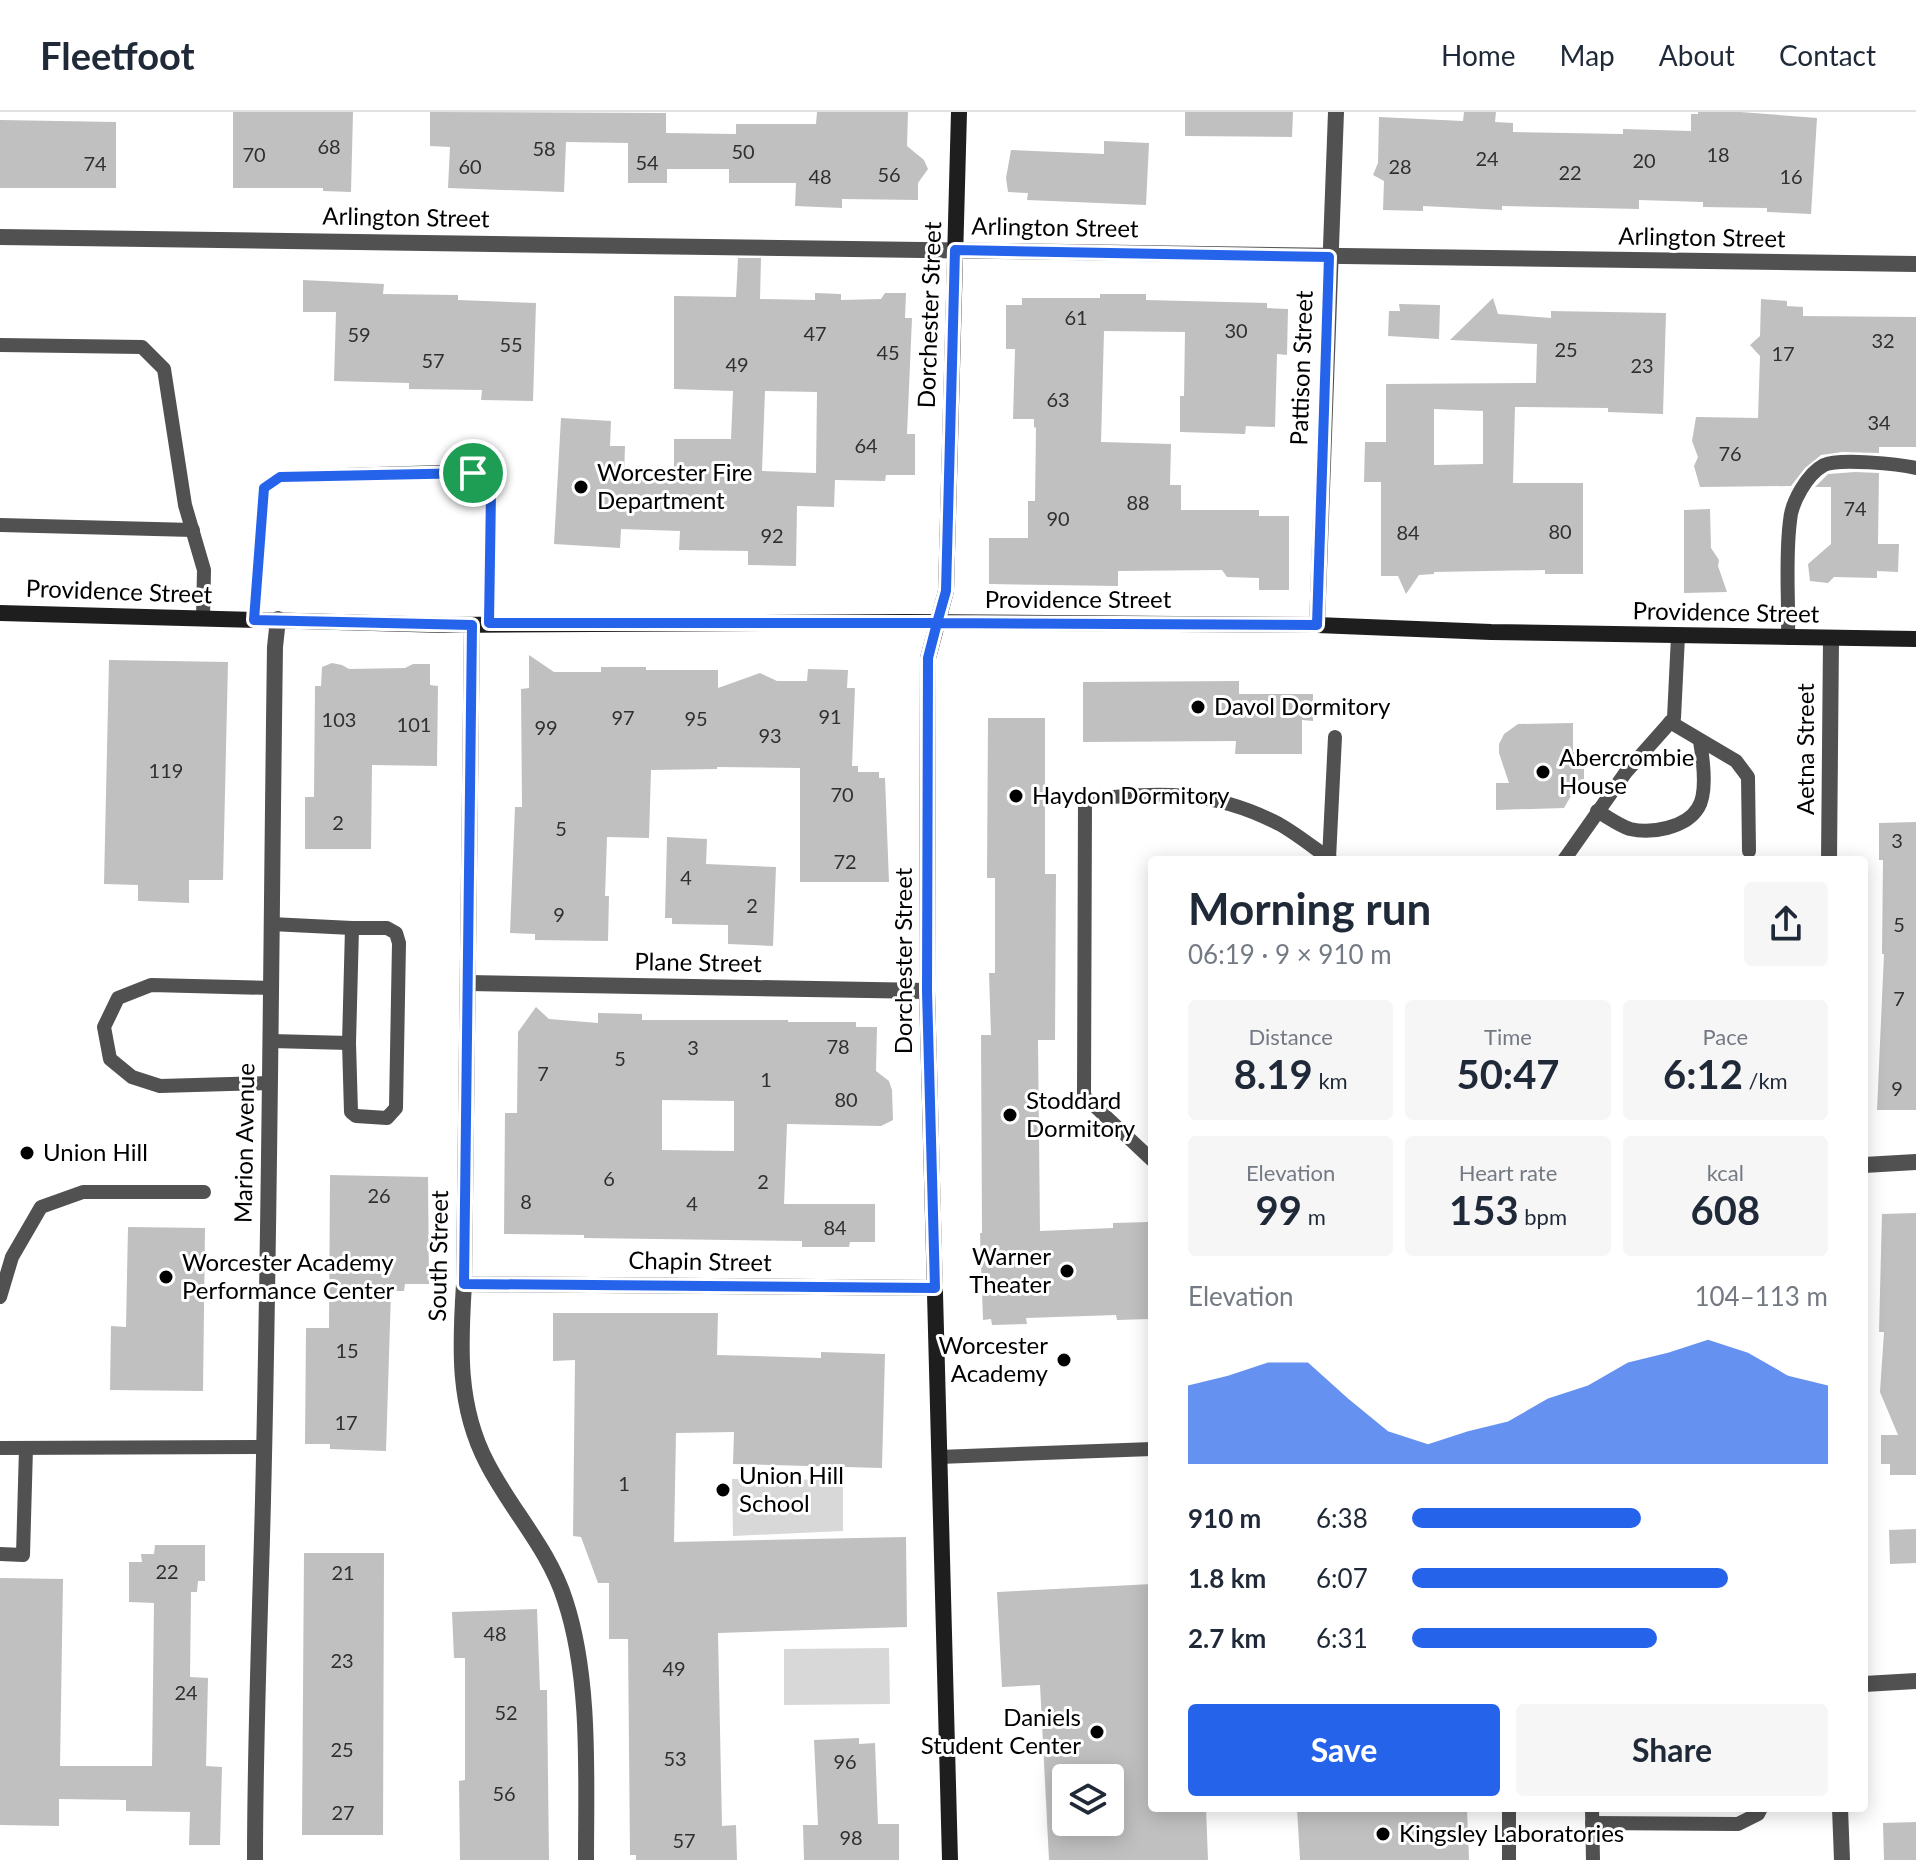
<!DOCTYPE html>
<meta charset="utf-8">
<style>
:root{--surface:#fff;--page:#f6f6f7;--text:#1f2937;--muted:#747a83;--line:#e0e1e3;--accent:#2563eb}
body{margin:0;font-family:Lato,sans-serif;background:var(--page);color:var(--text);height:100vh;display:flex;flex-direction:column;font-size:30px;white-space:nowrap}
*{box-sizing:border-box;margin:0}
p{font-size:26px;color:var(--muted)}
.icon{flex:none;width:44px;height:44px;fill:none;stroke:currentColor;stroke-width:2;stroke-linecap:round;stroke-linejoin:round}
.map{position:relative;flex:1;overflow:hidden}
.drawer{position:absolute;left:1148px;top:744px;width:720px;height:956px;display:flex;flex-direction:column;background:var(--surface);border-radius:8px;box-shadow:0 4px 20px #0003}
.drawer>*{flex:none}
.fabs{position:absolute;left:1052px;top:1652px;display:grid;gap:16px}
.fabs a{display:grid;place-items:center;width:72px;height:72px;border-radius:8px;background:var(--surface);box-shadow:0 4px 20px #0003;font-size:40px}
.pin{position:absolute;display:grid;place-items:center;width:68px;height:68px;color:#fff;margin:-34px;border:4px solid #fff;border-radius:50%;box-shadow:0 2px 8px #0007}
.round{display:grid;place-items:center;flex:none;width:84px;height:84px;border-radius:8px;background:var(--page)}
.overview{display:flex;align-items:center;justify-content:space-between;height:136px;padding:0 40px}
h1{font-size:44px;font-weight:700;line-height:60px}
.metrics{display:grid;grid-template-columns:repeat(3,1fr);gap:12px;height:136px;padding:8px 40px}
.metrics div{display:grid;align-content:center;border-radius:8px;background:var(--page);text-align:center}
.metrics b{font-size:40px;font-weight:700}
.metrics small{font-size:22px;font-weight:400}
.metrics p{font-size:22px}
.chart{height:224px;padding:16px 40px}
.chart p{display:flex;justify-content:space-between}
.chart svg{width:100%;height:144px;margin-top:8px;fill:var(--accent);opacity:.7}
.action{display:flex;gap:16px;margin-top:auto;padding:16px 40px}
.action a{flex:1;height:92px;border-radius:8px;background:var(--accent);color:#fff;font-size:32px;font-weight:700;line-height:92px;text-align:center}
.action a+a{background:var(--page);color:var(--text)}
ul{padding:0 40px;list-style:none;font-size:26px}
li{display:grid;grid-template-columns:128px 96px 1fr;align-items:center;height:60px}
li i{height:20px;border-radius:10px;background:var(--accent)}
header{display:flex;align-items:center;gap:48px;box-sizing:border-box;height:112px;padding:0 40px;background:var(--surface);border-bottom:2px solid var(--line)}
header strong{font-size:38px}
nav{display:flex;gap:44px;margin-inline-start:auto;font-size:28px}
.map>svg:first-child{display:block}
.green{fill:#d8d8d8}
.building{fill:#c0c0c0;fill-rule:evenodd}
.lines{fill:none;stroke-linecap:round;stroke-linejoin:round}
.lane{stroke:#515151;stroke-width:14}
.street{stroke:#515151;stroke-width:16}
.secondary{stroke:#1e1e1e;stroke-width:16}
.route-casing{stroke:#fff;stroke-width:16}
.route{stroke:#2563eb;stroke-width:10}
.poi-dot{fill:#000;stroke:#fff;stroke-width:3}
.labels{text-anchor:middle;stroke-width:6;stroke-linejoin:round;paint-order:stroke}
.number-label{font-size:20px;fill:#303030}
.street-label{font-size:24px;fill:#000;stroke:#fff}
.poi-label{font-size:24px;fill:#000;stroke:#fff;text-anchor:start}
</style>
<header>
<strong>Fleetfoot</strong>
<nav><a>Home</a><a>Map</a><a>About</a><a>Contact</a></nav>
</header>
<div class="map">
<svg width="1916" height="1748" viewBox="0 0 1916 1748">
<rect width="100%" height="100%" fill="#fff"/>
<g class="green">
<path d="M732,1367L843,1368V1419L733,1424Z"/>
<path d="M889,1536L890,1592L784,1593V1537Z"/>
</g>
<g class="building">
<path d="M233,0H353L351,80L323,79V76H233Z"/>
<path d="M430,0L666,1V21L736,22V12H816L817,0H908L907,34L924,48L928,57L918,71V88L842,87V96L795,94L796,71H729V57H667V71H628V31L566,30L564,80L448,76L450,35L430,34Z"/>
<path d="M1185,0H1293L1292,25L1185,24Z"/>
<path d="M1464,0H1496L1495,10L1513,11V20L1623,22V17L1691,19V2H1698V0H1740L1817,6L1811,102L1767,100V96L1703,95V90L1639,88V97L1502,94V98L1423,94V99L1383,98L1384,69L1373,63L1378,51L1379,5L1463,9Z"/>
<path d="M0,8L116,10V76H0Z"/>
<path d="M1104,29L1149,31L1146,93L1027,88L1028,81L1008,80L1006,66L1011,38L1104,42Z"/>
<path d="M738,146H761L760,187L815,188V181L841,182V188L881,187L885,181H906L905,206H912L907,322H915V363H886L885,369L835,368L834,395L797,394L796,454L748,453V439L679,438L680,419L621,417L620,436L554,432L561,306L611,309L610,334H625L624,367L674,368V327H731L733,279L674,277V184L736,185ZM765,279L817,280L816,361L762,359Z"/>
<path d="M303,168L384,172L383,182L458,183V188L536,191L533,289L481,288L482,278L409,277V271L334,269L336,200H303Z"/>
<path d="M1100,182H1146V188L1267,191V196L1288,197L1287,243L1277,242L1275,315L1246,314L1245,322L1180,320V284H1184L1185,220L1104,219L1101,330L1171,332L1170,373H1181V398H1259V404H1289V478H1259V466L1227,465L1222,458L1118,459V474L989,472V426H1028V389H1035L1036,316L1034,315V307H1013L1015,237H1006V193H1022V186H1100Z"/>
<path d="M1493,186L1498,202L1551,206V199L1666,201L1663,302L1608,300V296L1515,295L1513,371H1583V462H1545V458L1434,460V462L1419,463L1406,482L1398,464H1381V370H1364L1365,330H1386V272L1536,271L1537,232L1450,228ZM1434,297L1483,299V352L1434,353Z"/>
<path d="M1761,187L1787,189V194L1803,195V204L1916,205V335H1879V341L1842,340L1821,343L1805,356L1791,374L1700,375L1694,354L1698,345L1692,329L1696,305L1758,306L1760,244L1750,233L1760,224Z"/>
<path d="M1399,192L1440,193L1439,227L1388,224L1389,199H1400Z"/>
<path d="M1855,360L1879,361L1878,432H1899L1898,460L1877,459V466L1834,465L1828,471L1810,469L1808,452L1831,432V375H1815L1828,362Z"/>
<path d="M1710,397L1711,436L1719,448L1718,454L1727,480L1684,481V398Z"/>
<path d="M529,543L554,560H601V555H646V558H718V576L760,561L777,569H807L808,557L848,558L847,576H855L852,654H858V660H879V666H885L889,770H800V656L717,655V657L651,658L649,726L607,725L605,784H609L608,829L535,828V822L510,821L515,695H522L521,577L529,576Z"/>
<path d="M109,548L228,550L223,768H189V791L138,789V773L104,772Z"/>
<path d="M332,551L342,553L349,557L405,556L413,552H430V573L438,574L437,654L372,653L371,737H305V685H314L315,574H321L322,555Z"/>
<path d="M1239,569V582H1313V609L1302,608V642H1235L1236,629L1083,630V570Z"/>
<path d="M988,606H1045V762H1056L1055,928H1038L1040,1119L1113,1116V1111L1148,1110V1132H1152L1150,1207L1117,1208L1116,1203L1026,1206L1027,1212L992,1213L991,1207L983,1208L980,1121H982L981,923H991L989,861H995V766H987Z"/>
<path d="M1573,611V640H1584V677H1575L1564,696L1496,698V671H1509L1499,641V632L1504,622L1518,612Z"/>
<path d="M1916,710V998H1877L1884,842H1882L1883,748H1879V711Z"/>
<path d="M667,725L707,727L706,752L776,755L773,834L728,832V813L672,812V806H665Z"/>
<path d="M536,895L549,907L598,911V901L642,902V908H788V910H856V915H877L876,959L889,969L892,978L893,1008L881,1014L787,1012L784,1092H875V1130H850L849,1135H802V1129L584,1126V1123L504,1122L505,1001H517L518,920ZM662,988L734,989V1039L662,1038Z"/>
<path d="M330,1063L428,1065L429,1172H405L404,1179H391L386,1339L330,1337V1332H305L306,1216H329Z"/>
<path d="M1916,1101V1363H1890V1352H1881V1323H1898L1880,1280L1884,1220H1879L1882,1102Z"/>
<path d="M128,1115L205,1116L203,1279L110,1278L111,1214L126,1215Z"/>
<path d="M553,1201H718L717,1243L821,1246V1240L885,1242L882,1356L733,1352L734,1320L676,1321L674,1430L906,1425L907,1515L718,1521L722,1714L736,1713L737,1748H636V1743H630L628,1527H609V1471H598L581,1425L573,1424L575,1248L553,1249Z"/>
<path d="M1916,1417V1451L1890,1452L1889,1418Z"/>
<path d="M155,1433H205V1469H198L197,1480H191L190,1565L208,1566L206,1654L222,1655L220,1733H189L190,1700L126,1699V1688L59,1687V1714L0,1713V1466L63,1467L60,1654H152L154,1491L129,1490V1450H142L141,1442H154Z"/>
<path d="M304,1441H384L383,1723H302Z"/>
<path d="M1152,1472V1696H1206L1208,1748H1049L1040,1573L1002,1575L997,1480ZM1066,1666H1110V1710H1066Z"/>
<path d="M537,1497L540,1578H547L549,1748H460L459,1669L465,1668V1546H454L452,1500Z"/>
<path d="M859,1626V1632L875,1631L878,1712H899V1748H804L803,1713H818L814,1628Z"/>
<path d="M1297,1696H1467L1469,1748H1300Z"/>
<path d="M1916,1710V1748H1884L1883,1711Z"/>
</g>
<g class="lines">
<g class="lane">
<path d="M0,233L142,235L164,257L185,393L204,458L203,506"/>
<path d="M0,413L193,418"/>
<path d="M254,508L264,376L280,365L440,360L473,361L485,367L491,380L489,511"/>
<path d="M1788,526C1789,488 1785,447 1790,409C1791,391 1807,362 1824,353C1839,346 1899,352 1916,356"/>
<path d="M1670,610L1736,649L1748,665L1749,739"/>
<path d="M1597,699C1608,705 1618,713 1630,717C1651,722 1686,716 1698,696C1708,681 1703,647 1700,629"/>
<path d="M1329,747L1335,625"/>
<path d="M1564,748L1626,660L1674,606L1678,524"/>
<path d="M271,812L352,816"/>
<path d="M352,816H387L396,821L399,831L396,996L387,1006L356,1004L351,1000L349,931Z"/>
<path d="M271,929L349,931"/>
<path d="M269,971L160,974L132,965L110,947L104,915L118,886L151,873L271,876"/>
<path d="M1152,1048L1084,984L1085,687C1160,681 1210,676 1279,712C1297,722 1314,736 1331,748"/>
<path d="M0,1185L12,1145L41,1095L83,1080H204"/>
<path d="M0,1336L263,1335"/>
<path d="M939,1345L1152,1337"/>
<path d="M0,1442L23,1443L26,1336"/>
<path d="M1509,1696V1748"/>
<path d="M1592,1696L1593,1748"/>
<path d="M1592,1711L1738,1712L1758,1702L1761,1696"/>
</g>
<g class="street">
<path d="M0,125C639,131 1277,146 1916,152"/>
<path d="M472,513L464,1172C460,1234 457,1294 487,1351C511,1398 549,1437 565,1488C591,1566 586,1665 586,1748"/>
<path d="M1317,513L1336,0"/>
<path d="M1829,748L1831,527"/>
<path d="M468,871L927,879"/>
<path d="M1864,1053L1916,1050"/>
<path d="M464,1172L935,1176"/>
<path d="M1864,1572L1916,1569"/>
<path d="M1840,1696L1842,1748"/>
<path d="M255,1748C255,1628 260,1508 263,1388C270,1104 271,819 275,535L278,507"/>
</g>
<g class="secondary">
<path d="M0,501L445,513L906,510L1317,513L1491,520L1916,527"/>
<path d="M950,1748L927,879L928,546L946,479L959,0"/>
</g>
</g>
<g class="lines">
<g class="route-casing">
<path id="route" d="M473,361L280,365L264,376L254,508L472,513L464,1172L935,1176L927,879L928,546L937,511L1317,513L1329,145L955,138L946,479L937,511H489L491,380L485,367L473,361"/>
</g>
<use href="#route" class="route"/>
</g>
<g class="poi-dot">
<circle cx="581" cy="375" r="8"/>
<circle cx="1198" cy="595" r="8"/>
<circle cx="1543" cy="660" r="8"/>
<circle cx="1016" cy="684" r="8"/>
<circle cx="1010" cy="1003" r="8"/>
<circle cx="27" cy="1041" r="8"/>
<circle cx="1067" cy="1159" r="8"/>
<circle cx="166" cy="1165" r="8"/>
<circle cx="1064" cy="1248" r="8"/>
<circle cx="723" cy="1378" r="8"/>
<circle cx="1097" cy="1620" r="8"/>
<circle cx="1383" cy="1722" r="8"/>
</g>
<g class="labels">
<g class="number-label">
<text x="329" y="42">68</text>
<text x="544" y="44">58</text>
<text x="743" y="47">50</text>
<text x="254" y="50">70</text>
<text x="1718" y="50">18</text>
<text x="1487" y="54">24</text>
<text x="1644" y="56">20</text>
<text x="647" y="58">54</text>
<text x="95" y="59">74</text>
<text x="470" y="62">60</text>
<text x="1400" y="62">28</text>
<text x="1570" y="68">22</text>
<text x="889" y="70">56</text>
<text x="820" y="72">48</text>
<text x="1791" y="72">16</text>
<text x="1076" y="213">61</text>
<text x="1236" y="226">30</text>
<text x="815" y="229">47</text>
<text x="359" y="230">59</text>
<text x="1883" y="236">32</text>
<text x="511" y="240">55</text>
<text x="1566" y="245">25</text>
<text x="888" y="248">45</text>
<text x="1783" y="249">17</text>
<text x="433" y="256">57</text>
<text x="737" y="260">49</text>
<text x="1642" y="261">23</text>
<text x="1058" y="295">63</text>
<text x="1879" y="318">34</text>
<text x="866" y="341">64</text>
<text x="1730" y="349">76</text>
<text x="1138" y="398">88</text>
<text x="1855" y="404">74</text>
<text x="1058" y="414">90</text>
<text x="1560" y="427">80</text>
<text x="1408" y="428">84</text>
<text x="772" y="431">92</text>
<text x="830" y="612">91</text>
<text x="623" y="613">97</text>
<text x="696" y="614">95</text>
<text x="339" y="615">103</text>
<text x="414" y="620">101</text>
<text x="546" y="623">99</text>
<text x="770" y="631">93</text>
<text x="166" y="666">119</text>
<text x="842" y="690">70</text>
<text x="338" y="718">2</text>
<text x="561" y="724">5</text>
<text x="1897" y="736">3</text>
<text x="845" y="757">72</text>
<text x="686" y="773">4</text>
<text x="752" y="801">2</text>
<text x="559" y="810">9</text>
<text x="1899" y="820">5</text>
<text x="1899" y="894">7</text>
<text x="838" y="942">78</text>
<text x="693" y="943">3</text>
<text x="620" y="954">5</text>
<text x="543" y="969">7</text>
<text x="766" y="975">1</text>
<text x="1897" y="984">9</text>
<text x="846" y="995">80</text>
<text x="609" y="1074">6</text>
<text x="763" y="1077">2</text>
<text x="379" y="1091">26</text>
<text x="526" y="1097">8</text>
<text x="692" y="1099">4</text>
<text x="835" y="1123">84</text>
<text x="347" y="1246">15</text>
<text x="346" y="1318">17</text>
<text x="624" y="1379">1</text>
<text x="167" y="1467">22</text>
<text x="343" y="1468">21</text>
<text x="495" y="1529">48</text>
<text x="342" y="1556">23</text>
<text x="674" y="1564">49</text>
<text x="186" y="1588">24</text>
<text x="506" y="1608">52</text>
<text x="342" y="1645">25</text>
<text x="675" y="1654">53</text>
<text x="845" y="1657">96</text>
<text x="504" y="1689">56</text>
<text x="343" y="1708">27</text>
<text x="851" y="1733">98</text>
<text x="684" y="1736">57</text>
</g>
<g class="street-label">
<text transform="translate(406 106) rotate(1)" y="8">Arlington Street</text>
<text transform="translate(1055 116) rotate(1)" y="8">Arlington Street</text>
<text transform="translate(1702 126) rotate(1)" y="8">Arlington Street</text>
<text transform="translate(930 203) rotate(-88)" y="8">Dorchester Street</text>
<text transform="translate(1302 256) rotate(-88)" y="8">Pattison Street</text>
<text transform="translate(119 480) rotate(2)" y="8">Providence Street</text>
<text x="1078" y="496">Providence Street</text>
<text transform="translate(1726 501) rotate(1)" y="8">Providence Street</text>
<text transform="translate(1806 637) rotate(-90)" y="8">Aetna Street</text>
<text transform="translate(904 849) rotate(-90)" y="8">Dorchester Street</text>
<text transform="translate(698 851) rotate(1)" y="8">Plane Street</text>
<text transform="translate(245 1031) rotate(-89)" y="8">Marion Avenue</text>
<text transform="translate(439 1144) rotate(-89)" y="8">South Street</text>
<text transform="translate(700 1150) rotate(1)" y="8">Chapin Street</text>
</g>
<g class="poi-label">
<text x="597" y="369">Worcester Fire<tspan x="597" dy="28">Department</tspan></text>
<text x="1214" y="603">Davol Dormitory</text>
<text x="1559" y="654">Abercrombie<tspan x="1559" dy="28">House</tspan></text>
<text x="1032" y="692">Haydon Dormitory</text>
<text x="1026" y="997">Stoddard<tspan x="1026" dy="28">Dormitory</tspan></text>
<text x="43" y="1049">Union Hill</text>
<text x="1051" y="1153" text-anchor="end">Warner<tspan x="1051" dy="28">Theater</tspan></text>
<text x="182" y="1159">Worcester Academy<tspan x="182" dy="28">Performance Center</tspan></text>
<text x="1048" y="1242" text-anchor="end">Worcester<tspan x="1048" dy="28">Academy</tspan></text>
<text x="739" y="1372">Union Hill<tspan x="739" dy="28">School</tspan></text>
<text x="1081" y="1614" text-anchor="end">Daniels<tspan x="1081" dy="28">Student Center</tspan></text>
<text x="1399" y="1730">Kingsley Laboratories</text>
</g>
</g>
</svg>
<div class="fabs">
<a><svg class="icon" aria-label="layers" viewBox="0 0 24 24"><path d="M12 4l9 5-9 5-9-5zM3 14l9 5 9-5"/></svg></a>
</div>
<div class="pin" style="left:473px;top:361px;background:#1e9e55"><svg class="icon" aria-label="arrive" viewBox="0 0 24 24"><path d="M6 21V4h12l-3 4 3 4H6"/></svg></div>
<section class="drawer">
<div class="overview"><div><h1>Morning run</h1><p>06:19 · 9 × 910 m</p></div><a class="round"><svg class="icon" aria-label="share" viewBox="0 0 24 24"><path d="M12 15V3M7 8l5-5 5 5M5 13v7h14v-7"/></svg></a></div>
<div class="metrics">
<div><p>Distance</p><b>8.19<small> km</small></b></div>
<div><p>Time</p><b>50:47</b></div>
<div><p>Pace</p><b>6:12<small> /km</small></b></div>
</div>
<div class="metrics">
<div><p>Elevation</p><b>99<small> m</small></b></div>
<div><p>Heart rate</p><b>153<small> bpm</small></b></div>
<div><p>kcal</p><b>608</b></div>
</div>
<div class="chart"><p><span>Elevation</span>104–113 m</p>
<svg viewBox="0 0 160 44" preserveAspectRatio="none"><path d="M0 44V20L10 17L20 13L30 13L40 24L50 34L60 38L70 34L80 31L90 24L100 20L110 13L120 10L130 6L140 10L150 17L160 20V44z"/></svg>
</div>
<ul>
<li><b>910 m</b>6:38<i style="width:55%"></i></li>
<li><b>1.8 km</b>6:07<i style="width:76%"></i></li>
<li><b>2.7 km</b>6:31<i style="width:59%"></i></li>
</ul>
<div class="action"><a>Save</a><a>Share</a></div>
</section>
</div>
